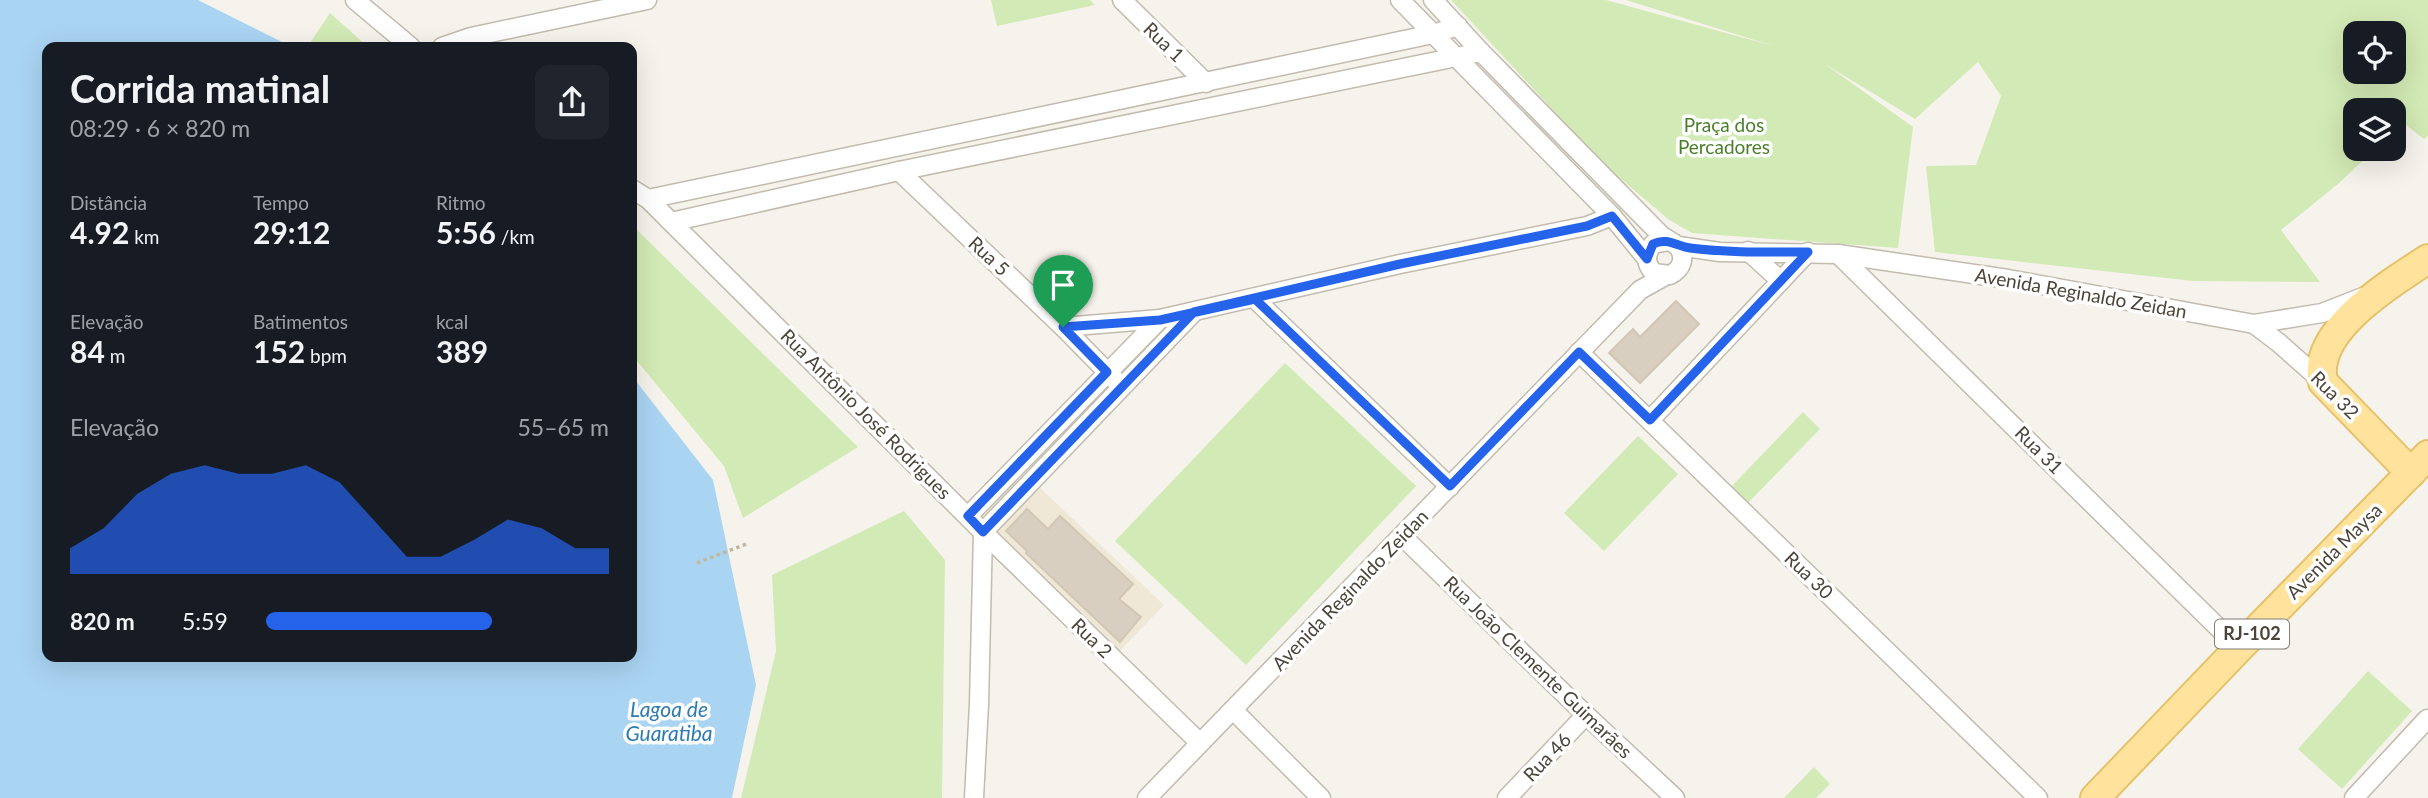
<!DOCTYPE html>
<html lang="pt">
<meta charset="utf-8">
<style>
:root{--surface:#171b24;--page:#20242c;--text:#f1f3f6;--muted:#9ea1a6;--accent:#2563eb}
body{margin:0;font-family:Lato,sans-serif;background:var(--page);color:var(--text);height:100vh;display:flex;flex-direction:column;font-size:26px;white-space:nowrap}
*{box-sizing:border-box;margin:0}
p{font-size:23px;color:var(--muted)}
.icon{flex:none;width:38px;height:38px;fill:none;stroke:currentColor;stroke-width:2;stroke-linecap:round;stroke-linejoin:round}
.map{position:relative;flex:1;overflow:hidden}
.sheet{position:absolute;left:42px;top:42px;width:595px;height:620px;display:flex;flex-direction:column;background:var(--surface);border-radius:14px;box-shadow:0 7px 28px #0002}
.sheet>*{flex:none}
.tools{position:absolute;left:2343px;top:21px;display:grid;gap:14px}
.tools a{display:grid;place-items:center;width:63px;height:63px;border-radius:14px;background:var(--surface);box-shadow:0 7px 28px #0002;font-size:35px}
.pin{position:absolute;display:grid;place-items:center;width:60px;height:60px;color:#fff;margin:-72px -30px;border-radius:50% 50% 50% 0;rotate:-45deg;box-shadow:0 0 7px #0007}
.pin .icon{rotate:45deg}
.round{display:grid;place-items:center;flex:none;width:74px;height:74px;border-radius:14px;background:var(--page)}
.summary{display:flex;align-items:center;justify-content:space-between;height:119px;padding:0 28px}
h1{font-size:38px;font-weight:700;line-height:52px}
.metrics{display:grid;grid-template-columns:repeat(3,1fr);gap:10px;height:119px;padding:7px 28px}
.metrics div{display:grid;align-content:center}
.metrics b{font-size:30px;font-weight:700}
.metrics small{font-size:19px;font-weight:400}
.metrics p{font-size:19px}
.chart{height:196px;padding:14px 28px}
.chart p{display:flex;justify-content:space-between}
.chart svg{width:100%;height:126px;margin-top:7px;fill:var(--accent);opacity:.7}
ul{padding:0 28px;list-style:none;font-size:23px}
li{display:grid;grid-template-columns:112px 84px 1fr;align-items:center;height:52px}
li i{height:18px;border-radius:9px;background:var(--accent)}
.map>svg:first-child{display:block}
.education{fill:#efe8d6}
.green{fill:#d2eab5;fill-rule:evenodd}
.water{fill:#a9d4f2}
.building{fill:#d8cfc1;stroke:#d3c7b4;stroke-width:2}
.lines{fill:none;stroke-linecap:round;stroke-linejoin:round}
.street-casing{stroke:#c2bbae;stroke-width:21}
.primary-casing{stroke:#e6c16a;stroke-width:32}
.path{stroke:#c4b79f;stroke-width:3.5;stroke-dasharray:3.5 3.5;stroke-linecap:butt}
.street{stroke:#fff;stroke-width:18}
.primary{stroke:#ffe39c;stroke-width:28}
.route-casing{stroke:#fff;stroke-width:14}
.route{stroke:#2563eb;stroke-width:9}
.labels{text-anchor:middle;stroke-width:7;stroke-linejoin:round;paint-order:stroke}
.shield{fill:#fff;stroke:#817c74;stroke-width:2}
.shield-label{font-size:18px;font-weight:bold;fill:#4b4439}
.street-label{font-size:19px;fill:#4b4439;stroke:#fff}
.park-label{font-size:19px;fill:#4a7f2a;stroke:#fff}
.water-label{font-size:21px;font-style:italic;fill:#2e7ab2;stroke:#fff}
</style>
<div class="map">
<svg width="2428" height="798" viewBox="0 0 2428 798">
<rect width="100%" height="100%" fill="#f6f3ec"/>
<path class="education" d="M1036,484L1164,605L1118,653L991,532Z"/>
<g class="green">
<path d="M991,0H1090L1095,5L997,26Z"/>
<path d="M1451,0H1606L1777,47L1626,0H2428V136L2424,139L2402,122L2394,130V110H2356V149H2375L2338,184L2281,230L2320,282L2193,281L1935,252L1926,166L1976,165L2001,96L1978,62L1915,119L1825,64L1913,127L1898,248L1692,233L1668,219L1601,162ZM2356,33H2394V72H2356Z"/>
<path d="M330,13L368,47H314L310,43Z"/>
<path d="M632,225L858,447L743,518L724,466L632,355Z"/>
<path d="M1285,363L1416,486L1246,665L1115,541Z"/>
<path d="M1803,412L1820,429L1745,506L1728,490Z"/>
<path d="M1638,436L1678,474L1604,551L1564,513Z"/>
<path d="M904,511L945,560L942,798H741L776,651L772,575Z"/>
<path d="M2368,671L2412,711L2342,789L2298,749Z"/>
<path d="M1814,767L1830,784L1816,798H1784Z"/>
</g>
<path class="water" d="M0,0H198L292,47H47V656H632V376L713,480L756,685L732,798H0Z"/>
<g class="building">
<path d="M1676,301L1699,324L1640,383L1609,353L1633,329L1640,337Z"/>
<path d="M1027,509L1048,529L1060,516L1133,584L1119,599L1141,617L1120,642L1026,553L1027,551L1006,531Z"/>
</g>
<g class="lines">
<g class="street-casing">
<g id="street">
<path d="M355,0L411,47"/>
<path d="M1122,0L1206,83"/>
<path d="M1400,0L1612,216L1647,259"/>
<path d="M1433,0L1481,52L1662,236L1678,246L1720,252L1838,254L2008,279L2254,324L2322,313L2363,297"/>
<path d="M442,47L471,37L647,0"/>
<path d="M899,171L1063,327L1122,387"/>
<path d="M632,189L648,199L671,222L983,532L1200,743"/>
<path d="M648,199L1433,34L1458,26"/>
<path d="M671,222L899,171L1481,52"/>
<path d="M1669,241L1653,244C1645,254 1645,264 1654,273L1670,275C1682,269 1686,258 1678,246"/>
<path d="M1748,251L1781,281"/>
<path d="M1838,254L2239,648"/>
<path d="M1255,299L1450,487"/>
<path d="M2254,324L2279,343L2323,382"/>
<path d="M1063,327L1160,319L1400,264L1587,226L1612,216"/>
<path d="M1579,352L2038,798"/>
<path d="M1650,420L1808,252"/>
<path d="M968,516L1160,319"/>
<path d="M983,532L1194,312"/>
<path d="M1402,536L1586,715L1675,798"/>
<path d="M1233,710L1321,798"/>
<path d="M974,798L979,704L983,532"/>
<path d="M1147,798L1640,290L1665,276"/>
<path d="M1507,798L1586,715"/>
<path d="M2354,798L2427,719"/>
</g>
</g>
<g class="primary-casing">
<g id="primary">
<path d="M2411,473L2323,382C2311,331 2391,283 2428,259"/>
<path d="M2095,798L2239,648L2428,455"/>
</g>
</g>
<path class="path" d="M697,563L749,543"/>
<use href="#street" class="street"/>
<use href="#primary" class="primary"/>
</g>
<g class="lines">
<g class="route-casing">
<path id="route" d="M1063,327L1107,372L968,516L983,532L1194,312L1400,264L1587,226L1612,216L1647,259L1653,244C1667,237 1676,246 1690,248C1729,253 1768,252 1808,252L1650,420L1579,352L1450,486L1255,299L1160,320L1063,327"/>
</g>
<use href="#route" class="route"/>
</g>
<g class="labels">
<rect class="shield" x="2215" y="619.5" width="74" height="29" rx="5"/>
<g class="shield-label">
<text x="2252" y="640">RJ-102</text>
</g>
<g class="street-label">
<text transform="translate(1164 42) rotate(44)" y="7">Rua 1</text>
<text transform="translate(989 256) rotate(43)" y="7">Rua 5</text>
<text transform="translate(2081 293) rotate(10)" y="7">Avenida Reginaldo Zeidan</text>
<text transform="translate(2335 395) rotate(45)" y="7">Rua 32</text>
<text transform="translate(866 414) rotate(45)" y="7">Rua Antônio José Rodrigues</text>
<text transform="translate(2039 450) rotate(45)" y="7">Rua 31</text>
<text transform="translate(2334 551) rotate(-45)" y="7">Avenida Maysa</text>
<text transform="translate(1809 575) rotate(44)" y="7">Rua 30</text>
<text transform="translate(1350 590) rotate(-46)" y="7">Avenida Reginaldo Zeidan</text>
<text transform="translate(1092 638) rotate(44)" y="7">Rua 2</text>
<text transform="translate(1538 667) rotate(44)" y="7">Rua João Clemente Guimarães</text>
<text transform="translate(1547 757) rotate(-46)" y="7">Rua 46</text>
</g>
<g class="park-label">
<text x="1724" y="132">Praça dos<tspan x="1724" dy="22">Percadores</tspan></text>
</g>
<g class="water-label">
<text x="669" y="717">Lagoa de<tspan x="669" dy="24">Guaratiba</tspan></text>
</g>
</g>
</svg>
<div class="tools">
<a><svg class="icon" aria-label="locate" viewBox="0 0 24 24"><circle cx="12" cy="12" r="6"/><path d="M12 2v4M12 18v4M2 12h4M18 12h4"/></svg></a>
<a><svg class="icon" aria-label="layers" viewBox="0 0 24 24"><path d="M12 4l9 5-9 5-9-5zM3 14l9 5 9-5"/></svg></a>
</div>
<div class="pin" style="left:1063px;top:327px;background:#1e9e55"><svg class="icon" aria-label="arrive" viewBox="0 0 24 24"><path d="M6 21V4h12l-3 4 3 4H6"/></svg></div>
<section class="sheet">
<div class="summary"><div><h1>Corrida matinal</h1><p>08:29 · 6 × 820 m</p></div><a class="round"><svg class="icon" aria-label="share" viewBox="0 0 24 24"><path d="M12 15V3M7 8l5-5 5 5M5 13v7h14v-7"/></svg></a></div>
<div class="metrics">
<div><p>Distância</p><b>4.92<small> km</small></b></div>
<div><p>Tempo</p><b>29:12</b></div>
<div><p>Ritmo</p><b>5:56<small> /km</small></b></div>
</div>
<div class="metrics">
<div><p>Elevação</p><b>84<small> m</small></b></div>
<div><p>Batimentos</p><b>152<small> bpm</small></b></div>
<div><p>kcal</p><b>389</b></div>
</div>
<div class="chart"><p><span>Elevação</span>55–65 m</p>
<svg viewBox="0 0 160 44" preserveAspectRatio="none"><path d="M0 44V35L10 28L20 16L30 9L40 6L50 9L60 9L70 6L80 12L90 25L100 38L110 38L120 32L130 25L140 28L150 35L160 35V44z"/></svg>
</div>
<ul>
<li><b>820 m</b>5:59<i style="width:66%"></i></li>
</ul>
</section>
</div>
